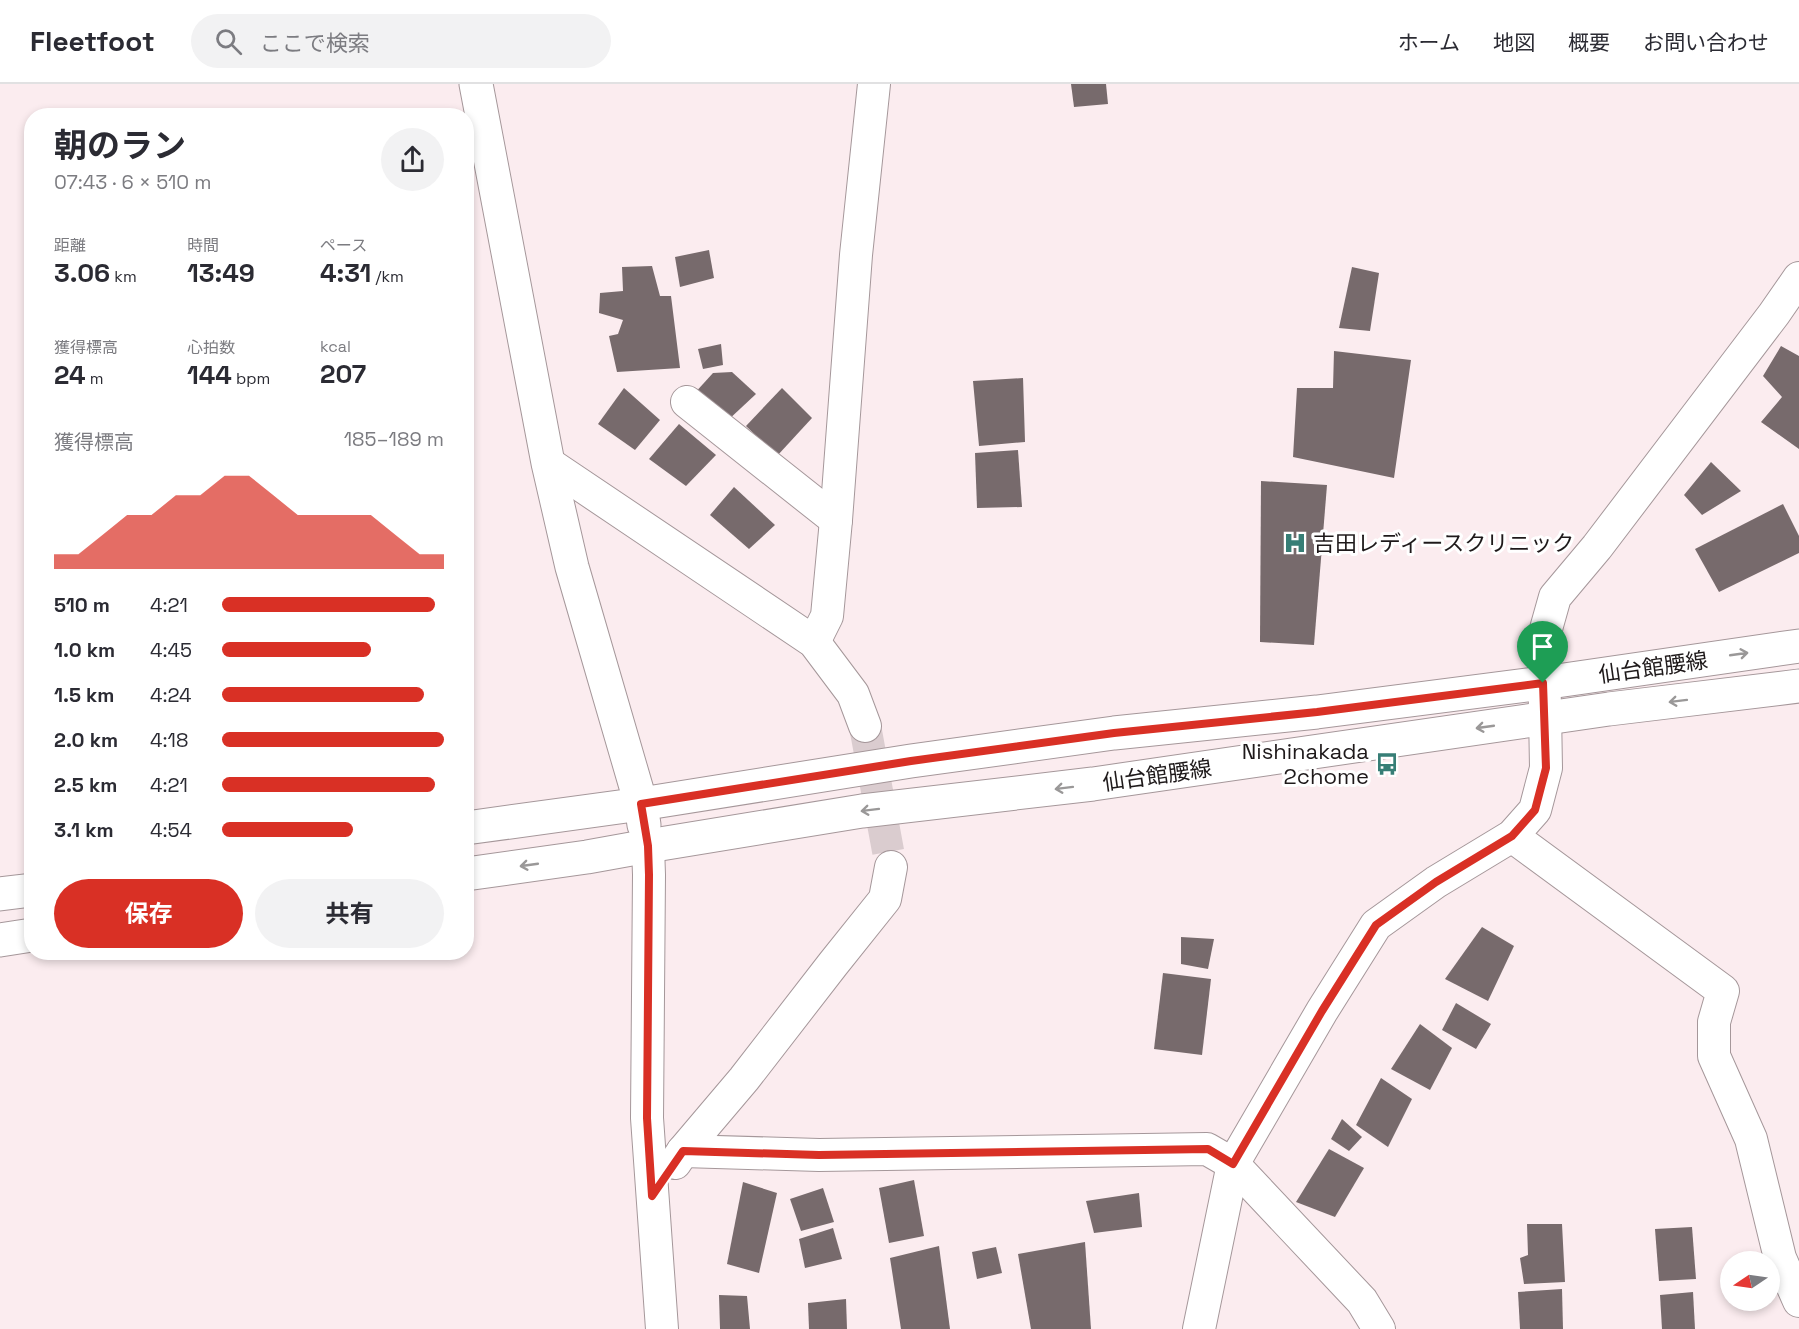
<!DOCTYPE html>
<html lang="ja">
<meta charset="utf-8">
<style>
:root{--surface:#fff;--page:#f2f2f3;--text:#2b2b33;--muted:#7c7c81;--line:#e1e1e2;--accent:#d93025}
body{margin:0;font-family:"Space Grotesk","Noto Sans JP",sans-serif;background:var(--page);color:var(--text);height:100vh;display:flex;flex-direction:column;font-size:22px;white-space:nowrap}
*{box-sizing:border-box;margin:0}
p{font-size:20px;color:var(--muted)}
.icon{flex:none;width:33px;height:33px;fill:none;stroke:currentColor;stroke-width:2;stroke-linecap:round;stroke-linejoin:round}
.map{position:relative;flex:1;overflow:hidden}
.sheet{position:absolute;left:24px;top:24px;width:450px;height:852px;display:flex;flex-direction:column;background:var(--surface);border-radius:24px;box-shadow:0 3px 9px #0003}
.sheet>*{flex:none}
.needle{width:39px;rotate:257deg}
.controls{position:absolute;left:1720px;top:1167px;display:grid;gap:12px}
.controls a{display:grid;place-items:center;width:60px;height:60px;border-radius:50%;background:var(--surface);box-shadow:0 3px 9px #0003;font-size:30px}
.pin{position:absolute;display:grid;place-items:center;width:51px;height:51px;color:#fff;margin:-62px -26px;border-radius:50% 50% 50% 0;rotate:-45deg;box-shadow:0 0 6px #0007}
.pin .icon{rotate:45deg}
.round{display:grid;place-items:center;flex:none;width:63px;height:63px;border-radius:32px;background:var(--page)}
.overview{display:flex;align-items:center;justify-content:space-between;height:102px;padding:0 30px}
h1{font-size:33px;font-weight:700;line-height:45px}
.stats{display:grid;grid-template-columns:repeat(3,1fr);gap:9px;height:102px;padding:6px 30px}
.stats div{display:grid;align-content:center}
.stats b{font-size:26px;font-weight:700}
.stats small{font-size:16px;font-weight:400}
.stats p{font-size:16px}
.chart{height:168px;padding:12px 30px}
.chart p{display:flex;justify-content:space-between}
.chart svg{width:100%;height:108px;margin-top:6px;fill:var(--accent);opacity:.7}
.button{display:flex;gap:12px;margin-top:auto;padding:12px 30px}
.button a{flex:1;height:69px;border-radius:36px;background:var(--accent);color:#fff;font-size:24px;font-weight:700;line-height:69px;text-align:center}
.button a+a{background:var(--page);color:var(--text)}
ul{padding:0 30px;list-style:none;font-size:20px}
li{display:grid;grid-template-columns:96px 72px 1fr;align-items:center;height:45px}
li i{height:15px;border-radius:8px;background:var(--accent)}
header{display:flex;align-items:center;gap:36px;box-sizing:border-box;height:84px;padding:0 30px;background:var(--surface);border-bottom:2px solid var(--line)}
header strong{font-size:28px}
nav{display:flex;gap:33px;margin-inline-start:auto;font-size:21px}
.search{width:420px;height:54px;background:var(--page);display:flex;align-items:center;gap:15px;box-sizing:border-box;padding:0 21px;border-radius:33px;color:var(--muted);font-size:22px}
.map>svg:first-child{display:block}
.building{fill:#776a6c}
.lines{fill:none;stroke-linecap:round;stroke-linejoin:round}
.street-tunnel{stroke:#dacccf;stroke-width:32;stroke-dasharray:32 16;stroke-linecap:butt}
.street-casing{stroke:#a5979a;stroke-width:34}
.secondary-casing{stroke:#a5979a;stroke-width:35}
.street{stroke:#fff;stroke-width:32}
.secondary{stroke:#fff;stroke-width:33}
.oneway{stroke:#9a9898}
.route-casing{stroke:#fff;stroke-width:12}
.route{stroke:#d93025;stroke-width:8}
.labels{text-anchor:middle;stroke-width:6;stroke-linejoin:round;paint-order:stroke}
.poi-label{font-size:22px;fill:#1e191a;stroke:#fff;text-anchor:start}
.street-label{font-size:22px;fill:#1e191a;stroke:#fff}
</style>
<header>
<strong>Fleetfoot</strong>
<div class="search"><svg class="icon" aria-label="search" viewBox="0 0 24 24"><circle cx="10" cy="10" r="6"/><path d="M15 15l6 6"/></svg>ここで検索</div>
<nav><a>ホーム</a><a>地図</a><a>概要</a><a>お問い合わせ</a></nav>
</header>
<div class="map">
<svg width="1799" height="1245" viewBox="0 0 1799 1245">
<rect width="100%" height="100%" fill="#fbecef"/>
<g class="building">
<path d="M1071,0H1106L1108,20L1074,23Z"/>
<path d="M709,166L714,194L680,203L675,173Z"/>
<path d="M652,182L660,212H671L680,284L617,288L609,252L618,250L623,236L599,229L600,209L623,207L622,183Z"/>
<path d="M1352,183L1379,189L1370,247L1339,244Z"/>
<path d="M721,260L723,281L703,285L698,265Z"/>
<path d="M1781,262L1799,272V365L1761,338L1782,313L1763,292Z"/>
<path d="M1334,267L1411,276L1394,394L1293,373L1297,304H1333Z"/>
<path d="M732,288L756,310L726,338L693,311L713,289Z"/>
<path d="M1023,294L1025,358L979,362L973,297Z"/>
<path d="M624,304L660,336L635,366L598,340Z"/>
<path d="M782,304L812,334L777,372L746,342Z"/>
<path d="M679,340L716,371L686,402L649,375Z"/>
<path d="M1018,366L1022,423L977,424L975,369Z"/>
<path d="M1711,378L1741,407L1702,431L1684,411Z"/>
<path d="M1261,397L1327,401L1314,561L1260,558Z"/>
<path d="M734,403L775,441L749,465L710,431Z"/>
<path d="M1783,420L1799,452V469L1719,508L1695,465Z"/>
<path d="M1482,843L1514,862L1488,917L1445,895Z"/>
<path d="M1181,853L1214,855L1208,885L1181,880Z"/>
<path d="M1163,889L1211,895L1202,971L1154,965Z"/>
<path d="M1456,919L1491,940L1476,965L1442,946Z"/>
<path d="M1420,940L1452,964L1430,1006L1391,985Z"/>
<path d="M1381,994L1412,1015L1388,1063L1356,1041Z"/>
<path d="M1342,1035L1362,1053L1349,1067L1331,1055Z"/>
<path d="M1329,1065L1364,1084L1335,1133L1296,1118Z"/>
<path d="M914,1096L924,1152L889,1159L879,1104Z"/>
<path d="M743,1098L777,1109L759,1189L727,1180Z"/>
<path d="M823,1104L834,1138L801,1147L790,1115Z"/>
<path d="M1139,1109L1142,1143L1094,1149L1086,1117Z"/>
<path d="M1527,1140H1562L1565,1198L1524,1200L1520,1174L1528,1171Z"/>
<path d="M1692,1143L1696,1195L1659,1197L1655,1145Z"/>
<path d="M833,1144L842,1175L805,1184L799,1155Z"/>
<path d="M1085,1158L1091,1245H1031L1018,1170Z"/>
<path d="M939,1162L950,1245H901L890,1174Z"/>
<path d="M996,1163L1002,1189L977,1195L972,1168Z"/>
<path d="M1562,1205L1563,1245H1520L1518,1208Z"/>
<path d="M1693,1208L1695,1245H1662L1660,1211Z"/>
<path d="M719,1211L747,1212L750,1245H720Z"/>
<path d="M846,1215L847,1245H809L808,1219Z"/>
</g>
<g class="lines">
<path class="street-tunnel" d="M865,642L891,783"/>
<g class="street-casing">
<g id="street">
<path d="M687,318L836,436"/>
<path d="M548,379L814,558L853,610L865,642"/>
<path d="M814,558L827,532L836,436L856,171L874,0"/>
<path d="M1512,752L1723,907L1714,938V972L1751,1055L1780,1174L1799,1217"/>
<path d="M648,762L649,791L647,1034L662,1245"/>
<path d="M683,1067L819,1071L1207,1065L1233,1080L1362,1217L1379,1245"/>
<path d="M675,1079L683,1067L744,995L833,880L885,815L891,783"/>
<path d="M1199,1245L1233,1080L1322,927L1376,841L1436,798L1512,752L1535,726L1546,684L1544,570L1546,545L1555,513L1597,463L1774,230L1799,194"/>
</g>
</g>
<g class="secondary-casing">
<g id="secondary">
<path d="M476,0L548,379L572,483L641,720L644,741"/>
<path d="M466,744L641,720L911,677L1114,649L1317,628L1543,599L1799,562"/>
<path d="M466,790L587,773L648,762L862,727L1093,700L1609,625L1799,602"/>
<path d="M0,810L32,806"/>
<path d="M0,856L32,851"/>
</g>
</g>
<use href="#street" class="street"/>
<use href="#secondary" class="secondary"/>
</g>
<defs><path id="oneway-shaft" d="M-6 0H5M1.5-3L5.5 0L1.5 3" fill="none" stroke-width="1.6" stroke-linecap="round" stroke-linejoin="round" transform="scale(1.5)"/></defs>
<g class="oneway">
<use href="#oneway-shaft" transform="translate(1739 570) rotate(-8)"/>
<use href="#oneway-shaft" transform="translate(1678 617) rotate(173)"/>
<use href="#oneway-shaft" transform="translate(1485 643) rotate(172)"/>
<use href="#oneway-shaft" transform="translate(1064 704) rotate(173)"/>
<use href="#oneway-shaft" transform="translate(870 726) rotate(173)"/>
<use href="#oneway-shaft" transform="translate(529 781) rotate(172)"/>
</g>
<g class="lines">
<g class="route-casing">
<path id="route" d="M1543,599L1546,684L1535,726L1512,752L1436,798L1376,841L1322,927L1233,1080L1208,1065L819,1071L683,1067L652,1112L647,1034L649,791L648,762L641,720L911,677L1114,649L1317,628Z"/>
</g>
<use href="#route" class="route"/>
</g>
<defs>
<g id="hospital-bare" transform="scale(1.8)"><path d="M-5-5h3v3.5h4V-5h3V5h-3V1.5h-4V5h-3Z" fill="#377e76" stroke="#fff" stroke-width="2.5" paint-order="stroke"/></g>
<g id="bus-bare" transform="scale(1.8)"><path d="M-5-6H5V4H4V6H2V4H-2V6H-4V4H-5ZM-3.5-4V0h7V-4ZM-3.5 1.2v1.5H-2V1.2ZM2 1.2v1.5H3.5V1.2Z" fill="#377e76" stroke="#fff" stroke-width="2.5" paint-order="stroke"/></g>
</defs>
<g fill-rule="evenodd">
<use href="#hospital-bare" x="1295" y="459"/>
<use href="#bus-bare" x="1387" y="680"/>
</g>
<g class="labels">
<g class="poi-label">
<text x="1313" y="467">吉田レディースクリニック</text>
<text x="1369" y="675" text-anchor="end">Nishinakada<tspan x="1369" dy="25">2chome</tspan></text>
</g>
<g class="street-label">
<text transform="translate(1653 583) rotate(-8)" y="8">仙台館腰線</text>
<text transform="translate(1157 691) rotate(-8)" y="8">仙台館腰線</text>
</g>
</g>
</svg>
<div class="controls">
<a><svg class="needle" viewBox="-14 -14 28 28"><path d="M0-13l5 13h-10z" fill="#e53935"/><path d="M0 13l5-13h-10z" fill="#7c7c81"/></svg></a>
</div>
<div class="pin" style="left:1543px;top:599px;background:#1e9e55"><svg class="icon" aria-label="arrive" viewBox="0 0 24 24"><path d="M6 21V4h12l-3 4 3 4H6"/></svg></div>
<section class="sheet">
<div class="overview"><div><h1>朝のラン</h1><p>07:43 · 6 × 510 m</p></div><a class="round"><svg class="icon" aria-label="share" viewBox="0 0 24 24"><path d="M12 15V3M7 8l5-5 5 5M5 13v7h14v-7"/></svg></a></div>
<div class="stats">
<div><p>距離</p><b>3.06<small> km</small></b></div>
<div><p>時間</p><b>13:49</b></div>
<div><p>ペース</p><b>4:31<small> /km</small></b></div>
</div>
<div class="stats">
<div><p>獲得標高</p><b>24<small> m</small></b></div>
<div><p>心拍数</p><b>144<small> bpm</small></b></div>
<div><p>kcal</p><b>207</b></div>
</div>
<div class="chart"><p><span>獲得標高</span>185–189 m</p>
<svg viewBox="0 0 160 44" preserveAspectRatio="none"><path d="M0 44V38L10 38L20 30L30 22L40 22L50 14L60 14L70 6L80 6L90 14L100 22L110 22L120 22L130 22L140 30L150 38L160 38V44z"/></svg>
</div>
<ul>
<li><b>510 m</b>4:21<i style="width:96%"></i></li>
<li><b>1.0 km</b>4:45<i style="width:67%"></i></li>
<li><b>1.5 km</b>4:24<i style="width:91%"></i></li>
<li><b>2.0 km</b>4:18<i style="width:100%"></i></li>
<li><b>2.5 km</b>4:21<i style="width:96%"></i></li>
<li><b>3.1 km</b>4:54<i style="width:59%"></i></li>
</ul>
<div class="button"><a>保存</a><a>共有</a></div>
</section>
</div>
